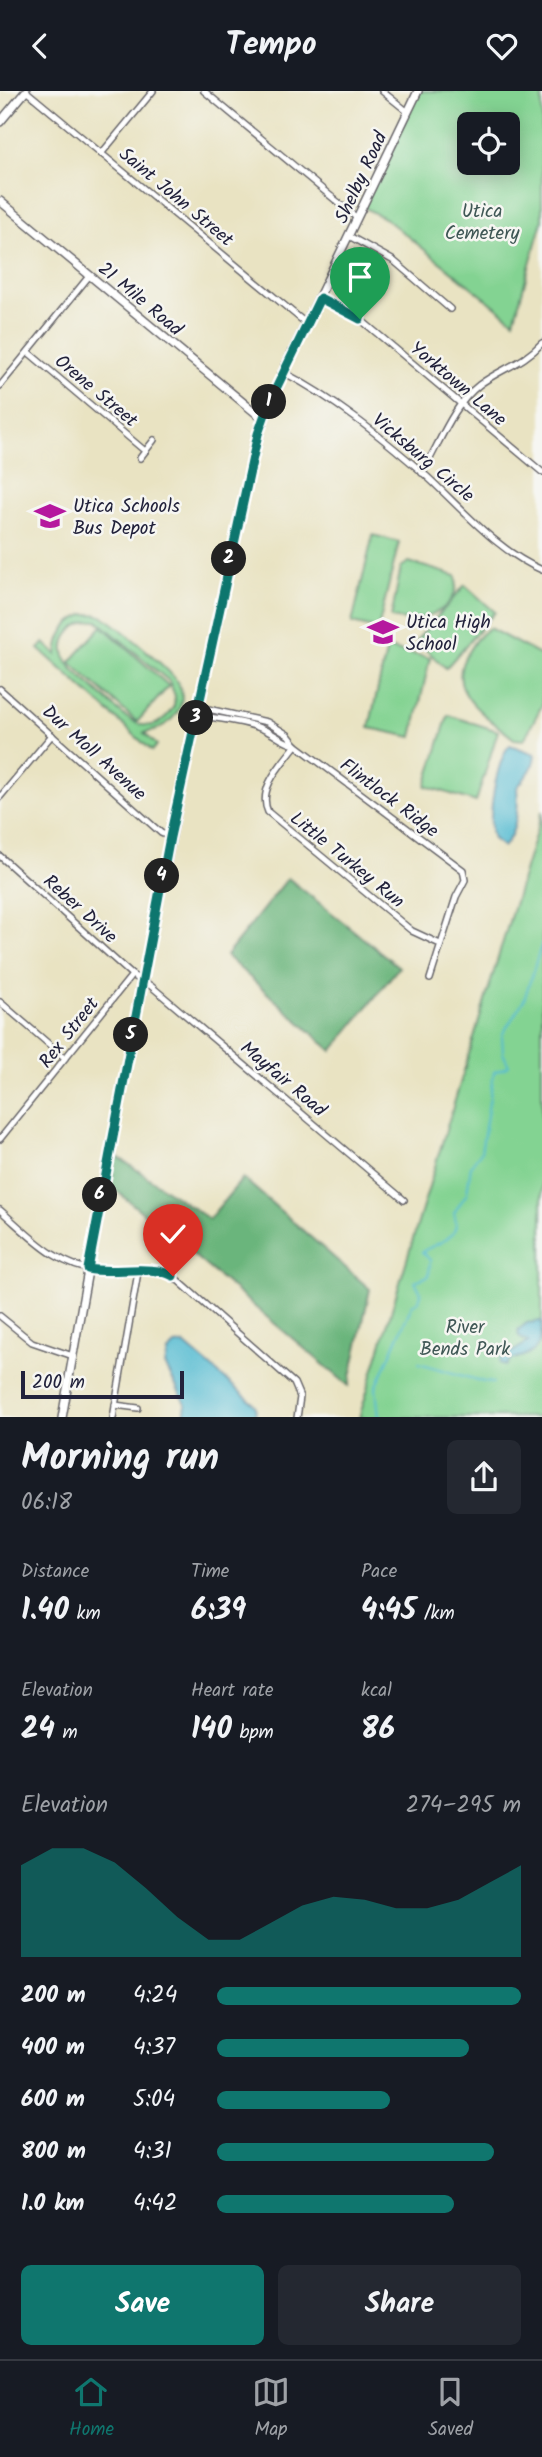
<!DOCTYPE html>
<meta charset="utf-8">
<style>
:root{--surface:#171b24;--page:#242831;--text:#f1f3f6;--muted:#9ea1a6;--line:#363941;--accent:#0f766e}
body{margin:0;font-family:Kalam,sans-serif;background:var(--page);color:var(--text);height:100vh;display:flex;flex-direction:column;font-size:26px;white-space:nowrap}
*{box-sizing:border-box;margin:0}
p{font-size:23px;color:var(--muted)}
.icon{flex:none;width:38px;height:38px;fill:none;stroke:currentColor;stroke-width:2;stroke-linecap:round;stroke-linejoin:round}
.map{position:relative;height:1326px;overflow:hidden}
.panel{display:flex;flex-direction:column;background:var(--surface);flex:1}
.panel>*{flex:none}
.fabs{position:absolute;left:457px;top:21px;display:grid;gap:14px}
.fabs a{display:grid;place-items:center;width:63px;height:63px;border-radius:10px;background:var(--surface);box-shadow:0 4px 18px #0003;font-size:35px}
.scale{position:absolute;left:21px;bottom:18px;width:163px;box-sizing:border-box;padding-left:7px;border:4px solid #22223b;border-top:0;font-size:19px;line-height:24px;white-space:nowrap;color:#22223b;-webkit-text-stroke:5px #f6f6f2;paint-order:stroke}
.pin{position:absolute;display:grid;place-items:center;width:60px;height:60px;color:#fff;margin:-72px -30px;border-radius:50% 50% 50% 0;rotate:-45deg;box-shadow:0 0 7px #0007}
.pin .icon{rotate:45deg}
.km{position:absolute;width:35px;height:35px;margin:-18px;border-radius:50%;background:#222;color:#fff;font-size:19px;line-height:35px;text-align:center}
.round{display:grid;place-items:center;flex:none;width:74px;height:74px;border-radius:10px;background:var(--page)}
.summary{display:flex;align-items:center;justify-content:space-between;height:119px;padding:0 21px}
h1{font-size:38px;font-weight:700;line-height:52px}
.metrics{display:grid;grid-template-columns:repeat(3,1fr);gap:10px;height:119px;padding:7px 21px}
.metrics div{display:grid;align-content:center}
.metrics b{font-size:30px;font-weight:700}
.metrics small{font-size:19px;font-weight:400}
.metrics p{font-size:19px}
.chart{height:196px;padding:14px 21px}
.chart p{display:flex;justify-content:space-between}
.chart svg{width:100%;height:126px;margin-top:7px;fill:var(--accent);opacity:.7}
.primary-button{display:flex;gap:14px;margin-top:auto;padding:14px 21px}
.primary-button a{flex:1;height:80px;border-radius:10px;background:var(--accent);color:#fff;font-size:28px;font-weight:700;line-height:80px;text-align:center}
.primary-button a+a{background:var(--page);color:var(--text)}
ul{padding:0 21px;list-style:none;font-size:23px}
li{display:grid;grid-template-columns:112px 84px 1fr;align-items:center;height:52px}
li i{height:18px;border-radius:9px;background:var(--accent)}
header{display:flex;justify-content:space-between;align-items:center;height:91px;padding:0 21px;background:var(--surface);font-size:32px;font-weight:700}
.tabs{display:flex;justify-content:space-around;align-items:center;height:98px;border-top:2px solid var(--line);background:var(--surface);font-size:19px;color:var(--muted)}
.tabs a{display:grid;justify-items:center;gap:4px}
.tabs .on{color:var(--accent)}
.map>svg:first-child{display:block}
.green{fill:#83d392;stroke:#527a66;stroke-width:2;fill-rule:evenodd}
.forest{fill:#6ab57c;stroke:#466c5c;stroke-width:2}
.water{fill:#54bbd1;stroke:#3b6e86;stroke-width:2}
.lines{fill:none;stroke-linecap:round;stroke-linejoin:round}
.stream{stroke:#54bbd1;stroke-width:2}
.street-casing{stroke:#68666a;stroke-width:8}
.secondary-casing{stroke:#68666a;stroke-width:10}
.street{stroke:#fff;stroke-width:5}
.secondary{stroke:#fff;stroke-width:7}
.route-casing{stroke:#fff;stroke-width:14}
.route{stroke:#0f766e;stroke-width:9}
.labels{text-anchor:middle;stroke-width:5;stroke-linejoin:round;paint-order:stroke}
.street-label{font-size:19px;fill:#22223b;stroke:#f6f6f2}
.park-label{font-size:19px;fill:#3f5755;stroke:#f6f6f2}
.poi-label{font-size:19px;fill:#22223b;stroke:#f6f6f2;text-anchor:start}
</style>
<header><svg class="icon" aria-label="back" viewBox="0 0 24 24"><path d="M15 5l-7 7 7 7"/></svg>Tempo<svg class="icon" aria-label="heart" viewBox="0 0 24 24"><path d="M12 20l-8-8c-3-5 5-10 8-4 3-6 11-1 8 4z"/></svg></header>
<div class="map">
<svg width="542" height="1327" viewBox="0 0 542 1327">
<rect width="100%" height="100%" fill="#f6f6f2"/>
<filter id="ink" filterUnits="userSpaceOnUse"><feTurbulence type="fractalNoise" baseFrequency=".0143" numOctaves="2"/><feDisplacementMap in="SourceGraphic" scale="14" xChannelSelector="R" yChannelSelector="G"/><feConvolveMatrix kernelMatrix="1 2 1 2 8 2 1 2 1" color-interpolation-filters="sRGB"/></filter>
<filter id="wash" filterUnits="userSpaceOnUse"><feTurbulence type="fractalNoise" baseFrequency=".00686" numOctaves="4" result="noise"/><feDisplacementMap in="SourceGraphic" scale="28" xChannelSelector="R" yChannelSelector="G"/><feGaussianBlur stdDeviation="1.57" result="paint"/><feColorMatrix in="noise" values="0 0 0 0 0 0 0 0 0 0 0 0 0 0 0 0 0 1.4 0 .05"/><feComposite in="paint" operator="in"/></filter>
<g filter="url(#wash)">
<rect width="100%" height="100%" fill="#e9e3c2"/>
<g class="green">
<path d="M418,0H542V130L514,230L386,128L363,116ZM469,33H508V72H469Z"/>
<path d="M373,444L399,451L378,538L352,532Z"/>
<path d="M409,471L456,485C462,520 418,534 391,527L401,476Z"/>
<path d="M465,494L495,521L446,577L416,550Z"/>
<path d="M86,523C94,523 101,523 107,528C122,538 166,575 176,589C194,614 167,639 144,642L157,654L152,660L39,558L44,552L57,564C58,544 67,530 86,523ZM98,530L169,590L175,605L174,615C148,658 120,620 96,599C87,590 71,580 66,568C57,546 78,528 98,530Z"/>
<path d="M102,535L169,595L137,631L70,571Z"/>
<path d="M489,537L542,565V614L524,649L514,648C488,626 442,601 468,561C474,551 479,543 489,537Z"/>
<path d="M387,557L430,567L412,646L369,637Z"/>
<path d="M448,624L498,640L476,711L426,695Z"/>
<path d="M542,720V1326L359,1327L540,728Z"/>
</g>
<g class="forest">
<path d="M288,787L399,876L332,960L226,865Z"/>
<path d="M115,1064L209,1128L243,1087L370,1198L349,1295L111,1095Z"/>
</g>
<g class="water">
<path d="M510,654L535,663C534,680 525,685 517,697C519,715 517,742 503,756L493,748C486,732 497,665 510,654Z"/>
<path d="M542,1230C542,1277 517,1257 506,1275L500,1272L501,1268L528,1251L519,1246L518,1239L527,1232Z"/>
<path d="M184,1253L253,1312L256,1316L255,1326H184L186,1314L165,1274L168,1261L175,1254Z"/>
</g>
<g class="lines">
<g class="stream">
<path d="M419,1272L484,1291"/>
<path d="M486,1291L493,1292"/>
<path d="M379,1327L376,1297L412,1214L419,1210L421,1202L415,1190L429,1185L430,1169L422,1161C438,1150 463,1149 454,1122L467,1102L471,1074L481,1061L494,981L509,975L503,962L502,944L524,909L542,852"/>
</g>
</g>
</g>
<g filter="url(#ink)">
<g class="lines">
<g class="street-casing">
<g id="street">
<path d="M26,0L308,234"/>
<path d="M204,0L357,127"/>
<path d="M382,0L408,21"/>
<path d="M101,63L153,0"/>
<path d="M349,145L394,170L450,218"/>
<path d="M320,207L360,228L542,381"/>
<path d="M28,261L145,360"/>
<path d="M283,281C333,307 379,344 422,381C459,414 495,459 542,479"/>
<path d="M0,295L90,184"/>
<path d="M140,367L154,349"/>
<path d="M422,382C439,354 452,315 479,294C500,278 523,273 542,252"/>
<path d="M0,598L161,742L170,746"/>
<path d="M199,616L267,631L288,644L296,654L463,779L465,789L456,806L430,888"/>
<path d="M197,624C219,628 247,630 267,640C278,645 283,652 296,654"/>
<path d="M296,654C282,673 257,697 268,721L412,840L440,853"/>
<path d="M0,706L52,644"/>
<path d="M0,765L132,884L151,895L404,1109"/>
<path d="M0,911L65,967"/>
<path d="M0,1048L132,884"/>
<path d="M0,1119C31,1146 56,1175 99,1180C122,1183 153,1172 173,1185L294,1292L300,1306L297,1327"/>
<path d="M0,1225L32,1251L73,1265"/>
<path d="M115,1314L138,1317"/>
<path d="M113,1327L138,1181"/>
</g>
</g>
<g class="secondary-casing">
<g id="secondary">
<path d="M0,31L26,0"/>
<path d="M0,110L263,328"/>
<path d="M62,1327C119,997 184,669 258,343L283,281L418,0"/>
</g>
</g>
<use href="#street" class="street"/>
<use href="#secondary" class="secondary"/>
</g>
</g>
<g class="lines" filter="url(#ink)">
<g class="route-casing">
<path id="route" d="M173,1185C154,1173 112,1183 88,1178L170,746L258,343L269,312L320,207L360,228"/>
</g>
<use href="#route" class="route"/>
</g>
<defs>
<g id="school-bare" transform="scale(2.415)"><path d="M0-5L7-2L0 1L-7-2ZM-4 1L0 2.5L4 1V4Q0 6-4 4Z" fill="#b5179e" stroke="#f6f6f2" stroke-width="2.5" paint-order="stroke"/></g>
</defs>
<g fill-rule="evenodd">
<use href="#school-bare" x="50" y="425"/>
<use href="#school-bare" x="383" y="541"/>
</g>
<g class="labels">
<g class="street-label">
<text transform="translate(360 86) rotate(-65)" y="7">Shelby Road</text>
<text transform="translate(177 105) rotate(40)" y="7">Saint John Street</text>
<text transform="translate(141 207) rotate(40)" y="7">21 Mile Road</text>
<text transform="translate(459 292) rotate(40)" y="7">Yorktown Lane</text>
<text transform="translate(97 299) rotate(40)" y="7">Orene Street</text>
<text transform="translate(424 366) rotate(40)" y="7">Vicksburg Circle</text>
<text transform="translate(95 661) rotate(42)" y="7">Dur Moll Avenue</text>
<text transform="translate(390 706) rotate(37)" y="7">Flintlock Ridge</text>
<text transform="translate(348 768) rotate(39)" y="7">Little Turkey Run</text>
<text transform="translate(81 817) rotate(42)" y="7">Reber Drive</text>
<text transform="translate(68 941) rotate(-52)" y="7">Rex Street</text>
<text transform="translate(284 987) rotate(40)" y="7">Mayfair Road</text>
</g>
<g class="park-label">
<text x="482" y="126">Utica<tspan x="482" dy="22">Cemetery</tspan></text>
<text x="465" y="1242">River<tspan x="465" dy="22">Bends Park</tspan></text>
</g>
<g class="poi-label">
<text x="73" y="421">Utica Schools<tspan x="73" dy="22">Bus Depot</tspan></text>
<text x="406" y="537">Utica High<tspan x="406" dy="22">School</tspan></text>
</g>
</g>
</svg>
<div class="fabs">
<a><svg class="icon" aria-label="locate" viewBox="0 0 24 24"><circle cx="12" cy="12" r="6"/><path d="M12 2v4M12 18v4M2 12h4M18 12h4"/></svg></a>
</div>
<div class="scale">200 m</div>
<div class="pin" style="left:360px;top:228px;background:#1e9e55"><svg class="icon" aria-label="arrive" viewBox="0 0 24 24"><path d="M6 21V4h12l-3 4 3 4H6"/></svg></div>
<div class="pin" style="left:173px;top:1185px;background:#d93025"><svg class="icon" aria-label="check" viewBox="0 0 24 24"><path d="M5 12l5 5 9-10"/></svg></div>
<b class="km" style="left:269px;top:311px">1</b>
<b class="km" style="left:229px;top:468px">2</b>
<b class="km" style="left:196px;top:627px">3</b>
<b class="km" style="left:162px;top:785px">4</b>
<b class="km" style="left:131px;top:944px">5</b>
<b class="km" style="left:100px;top:1104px">6</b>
</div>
<section class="panel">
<div class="summary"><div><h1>Morning run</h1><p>06:18</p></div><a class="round"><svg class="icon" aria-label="share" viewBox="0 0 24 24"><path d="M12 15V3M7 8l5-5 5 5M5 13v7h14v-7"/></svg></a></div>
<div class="metrics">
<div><p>Distance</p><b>1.40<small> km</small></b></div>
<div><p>Time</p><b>6:39</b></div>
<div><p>Pace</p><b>4:45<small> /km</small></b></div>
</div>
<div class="metrics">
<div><p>Elevation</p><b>24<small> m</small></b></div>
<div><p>Heart rate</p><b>140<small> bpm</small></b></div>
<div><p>kcal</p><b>86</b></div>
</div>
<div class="chart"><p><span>Elevation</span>274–295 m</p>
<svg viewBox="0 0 160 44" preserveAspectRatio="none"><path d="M0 44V12L10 6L20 6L30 11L40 20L50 30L60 38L70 38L80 32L90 26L100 23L110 24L120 27L130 27L140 24L150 18L160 12V44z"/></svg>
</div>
<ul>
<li><b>200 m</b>4:24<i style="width:100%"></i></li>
<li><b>400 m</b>4:37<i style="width:83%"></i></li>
<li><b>600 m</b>5:04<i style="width:57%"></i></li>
<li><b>800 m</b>4:31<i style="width:91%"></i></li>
<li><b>1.0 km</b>4:42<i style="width:78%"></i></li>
</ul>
<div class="primary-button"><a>Save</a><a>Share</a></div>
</section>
<nav class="tabs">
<a class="on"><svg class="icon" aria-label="home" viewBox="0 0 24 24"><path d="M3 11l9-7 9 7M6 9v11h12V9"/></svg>Home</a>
<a><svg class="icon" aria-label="map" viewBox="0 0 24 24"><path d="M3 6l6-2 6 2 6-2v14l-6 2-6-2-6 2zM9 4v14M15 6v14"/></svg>Map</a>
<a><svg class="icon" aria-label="saved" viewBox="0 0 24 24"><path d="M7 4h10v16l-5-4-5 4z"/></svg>Saved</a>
</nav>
